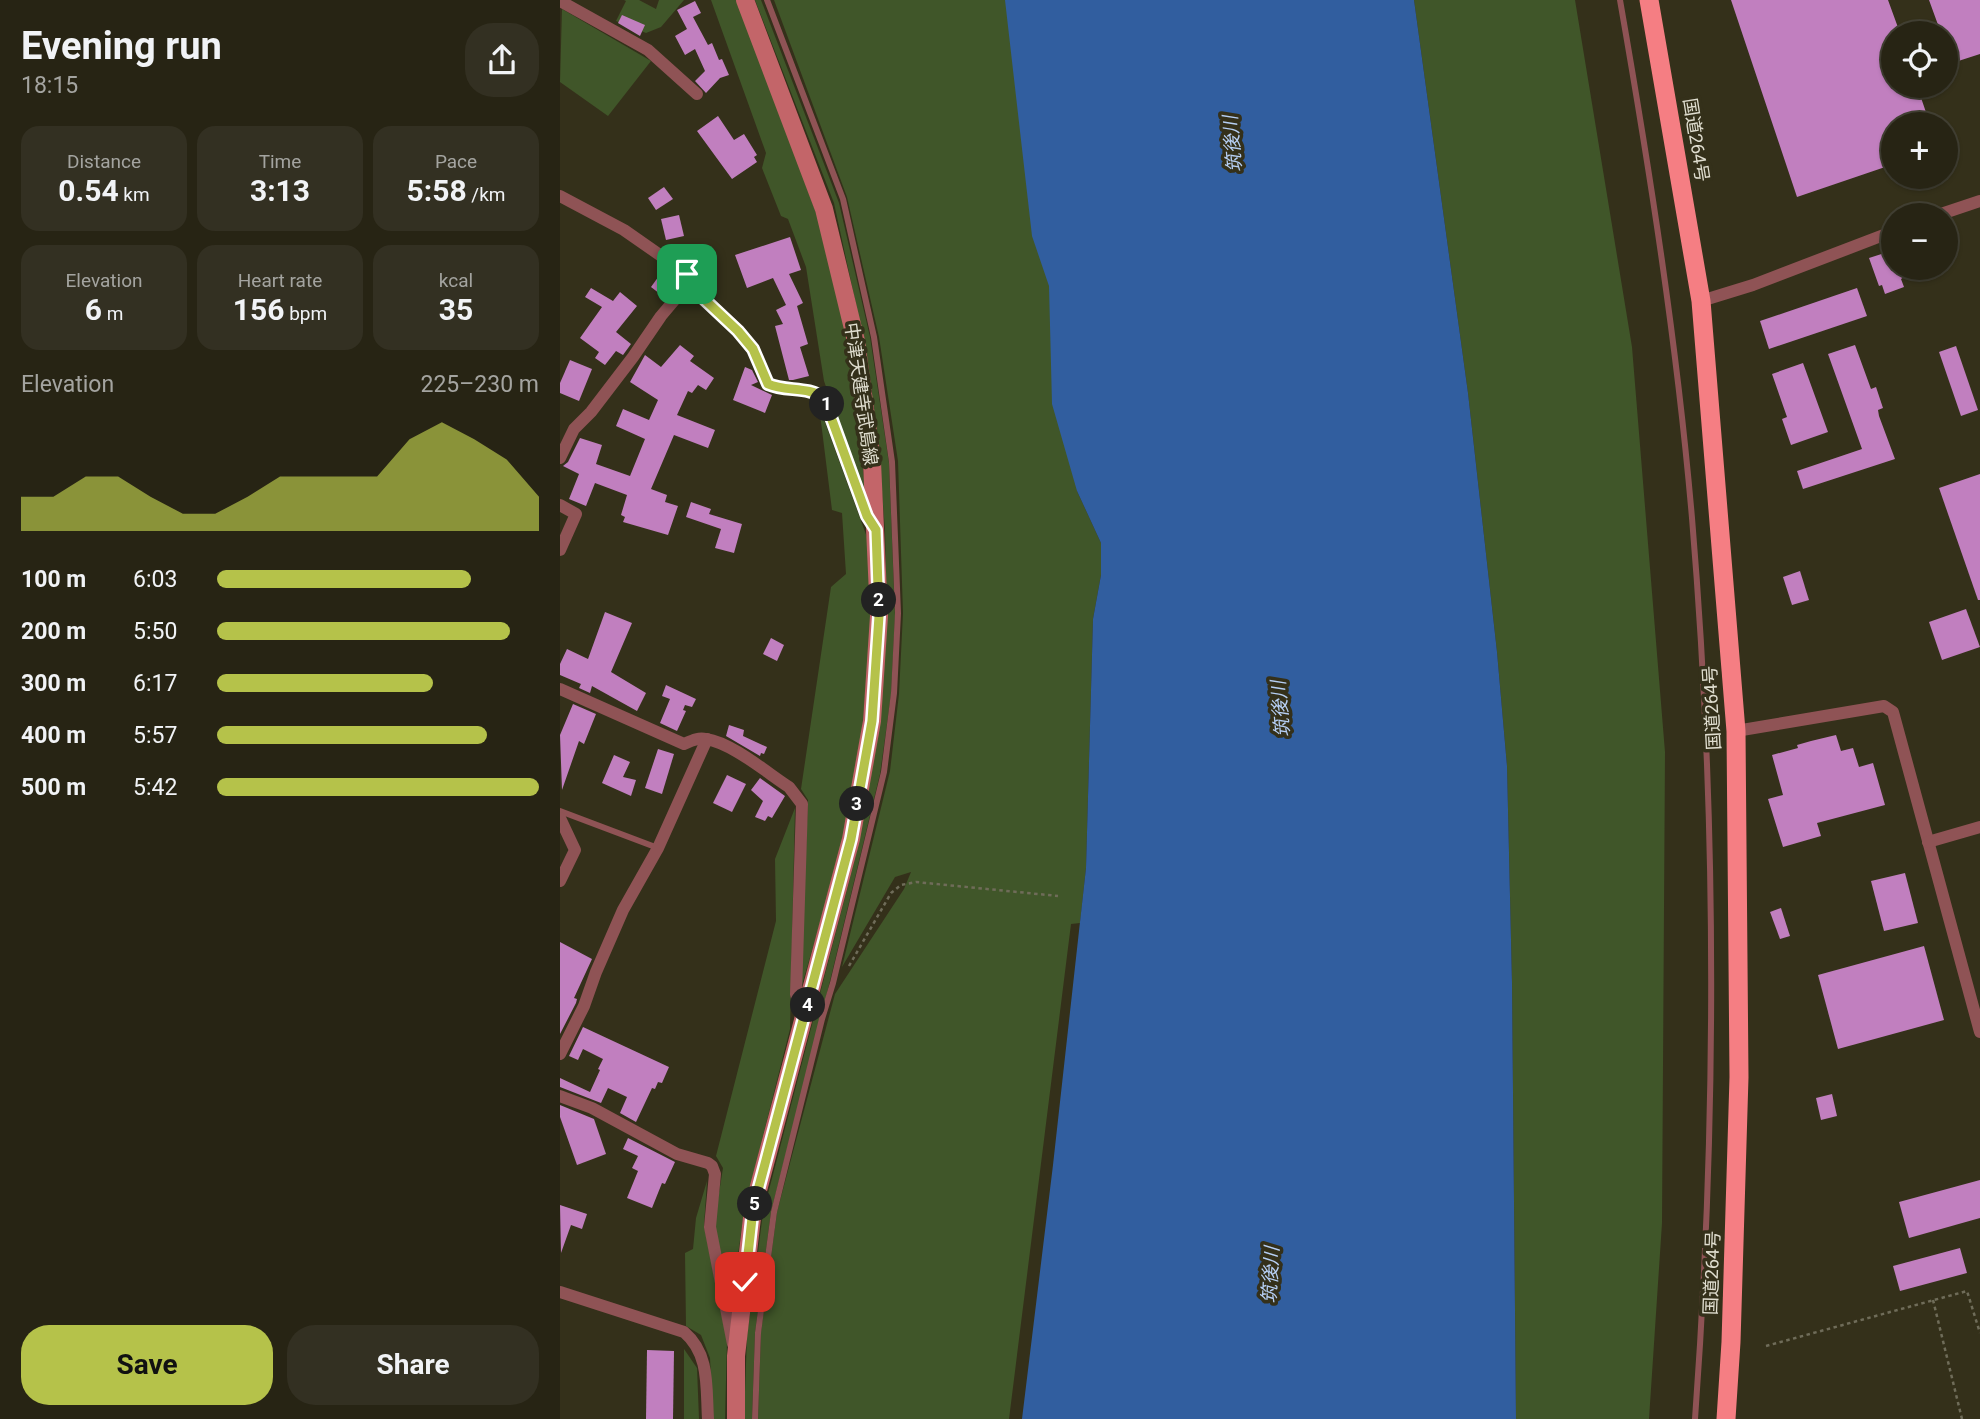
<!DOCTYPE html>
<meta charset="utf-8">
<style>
:root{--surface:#272414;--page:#333022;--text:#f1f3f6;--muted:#a4a4a0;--line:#434134;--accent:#b5c24a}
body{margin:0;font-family:Roboto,"Noto Sans JP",sans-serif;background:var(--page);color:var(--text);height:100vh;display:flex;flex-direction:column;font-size:26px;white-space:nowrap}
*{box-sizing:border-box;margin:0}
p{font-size:23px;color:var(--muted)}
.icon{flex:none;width:38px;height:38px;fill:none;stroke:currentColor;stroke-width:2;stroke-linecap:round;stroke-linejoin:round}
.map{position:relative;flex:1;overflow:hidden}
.drawer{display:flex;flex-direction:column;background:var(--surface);width:560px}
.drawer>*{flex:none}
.tools{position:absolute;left:1321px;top:21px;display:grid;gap:14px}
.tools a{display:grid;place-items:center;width:77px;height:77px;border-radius:50%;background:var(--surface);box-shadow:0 2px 5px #0004,0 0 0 2px var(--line);font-size:35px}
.pin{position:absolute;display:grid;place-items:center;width:60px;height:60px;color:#fff;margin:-30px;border-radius:14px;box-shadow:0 4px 10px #0006}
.km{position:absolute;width:35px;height:35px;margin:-18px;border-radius:50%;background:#222;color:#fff;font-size:19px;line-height:35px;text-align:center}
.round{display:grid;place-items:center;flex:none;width:74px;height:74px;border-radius:28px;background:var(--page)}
.overview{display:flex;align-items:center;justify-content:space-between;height:119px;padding:0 21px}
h1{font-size:38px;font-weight:700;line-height:52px}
.figures{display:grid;grid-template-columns:repeat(3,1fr);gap:10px;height:119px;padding:7px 21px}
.figures div{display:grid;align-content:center;border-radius:18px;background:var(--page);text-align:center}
.figures b{font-size:30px;font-weight:700}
.figures small{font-size:19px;font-weight:400}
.figures p{font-size:19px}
.chart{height:196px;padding:14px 21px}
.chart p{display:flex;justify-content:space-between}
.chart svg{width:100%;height:126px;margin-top:7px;fill:var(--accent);opacity:.7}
.action{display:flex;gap:14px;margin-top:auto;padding:14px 21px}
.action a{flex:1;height:80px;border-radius:28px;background:var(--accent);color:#111;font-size:28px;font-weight:700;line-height:80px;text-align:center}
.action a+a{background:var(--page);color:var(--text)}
ul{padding:0 21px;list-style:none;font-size:23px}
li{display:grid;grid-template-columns:112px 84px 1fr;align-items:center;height:52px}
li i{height:18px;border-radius:9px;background:var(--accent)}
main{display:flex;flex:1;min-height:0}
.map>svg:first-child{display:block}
.green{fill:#405629}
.water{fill:#315e9f}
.building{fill:#c17fbf}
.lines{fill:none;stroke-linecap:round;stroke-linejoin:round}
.path{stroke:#6f6c59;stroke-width:2.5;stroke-dasharray:3.5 3.5;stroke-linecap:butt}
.service{stroke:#8f5355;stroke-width:6}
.minor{stroke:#8f5355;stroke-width:12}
.secondary{stroke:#c36569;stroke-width:18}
.trunk{stroke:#f57e83;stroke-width:19}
.route-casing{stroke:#fff;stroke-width:14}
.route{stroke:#b5c24a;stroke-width:9}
.labels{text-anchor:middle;stroke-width:7;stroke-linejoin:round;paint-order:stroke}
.street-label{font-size:18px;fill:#e0ded0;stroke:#34301a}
.water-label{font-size:19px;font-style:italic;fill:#b6cff4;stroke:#34301a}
</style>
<main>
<section class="drawer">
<div class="overview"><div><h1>Evening run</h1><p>18:15</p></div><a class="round"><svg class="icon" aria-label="share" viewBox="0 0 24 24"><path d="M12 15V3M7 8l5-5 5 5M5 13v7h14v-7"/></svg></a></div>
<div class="figures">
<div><p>Distance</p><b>0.54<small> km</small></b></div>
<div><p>Time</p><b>3:13</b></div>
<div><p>Pace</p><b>5:58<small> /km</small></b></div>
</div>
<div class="figures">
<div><p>Elevation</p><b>6<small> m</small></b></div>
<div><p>Heart rate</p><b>156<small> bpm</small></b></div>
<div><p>kcal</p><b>35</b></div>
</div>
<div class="chart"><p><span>Elevation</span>225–230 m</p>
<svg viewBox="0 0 160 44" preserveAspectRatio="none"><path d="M0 44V32L10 32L20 25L30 25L40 32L50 38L60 38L70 32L80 25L90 25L100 25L110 25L120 12L130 6L140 12L150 19L160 32V44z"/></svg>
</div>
<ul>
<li><b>100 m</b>6:03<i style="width:79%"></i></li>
<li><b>200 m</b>5:50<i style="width:91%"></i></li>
<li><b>300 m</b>6:17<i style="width:67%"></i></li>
<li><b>400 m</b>5:57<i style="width:84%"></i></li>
<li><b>500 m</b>5:42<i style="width:100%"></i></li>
</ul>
<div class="action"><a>Save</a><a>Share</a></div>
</section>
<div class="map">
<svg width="1420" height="1419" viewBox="0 0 1420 1419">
<rect width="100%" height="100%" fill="#34301a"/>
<g class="green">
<path d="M64,0H79L96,9L99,0H124L101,27L86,33L56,21L66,1Z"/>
<path d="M151,0H178L258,218L288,343L307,503L264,381L246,267L228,219L221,216L202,168L206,153Z"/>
<path d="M195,0H201L279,203L310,337L329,463L335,616L331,695L320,774L269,985L211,1212L195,1333L192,1419H184L187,1336L203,1213L296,855L327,616L325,530L319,454L303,337L274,203Z"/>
<path d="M214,0H454L515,306L517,491L541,543V575L533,619L526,868L520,923L511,924L449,1419H198L201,1332L217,1212L275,994L344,889L351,872L335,877L282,967L330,771L339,694L343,613L338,461L319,337L287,197Z"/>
<path d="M854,0H1015L1072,347L1105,752L1102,1223L1089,1419H956L952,983L947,766L937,652L908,393Z"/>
<path d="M2,9L91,61L48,116L0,82Z"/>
<path d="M259,406L308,540L311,627L302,730L282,846L240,992L248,800L241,789L271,587L286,574L282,513L272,510Z"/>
<path d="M235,808L230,1029L184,1211L171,1306L154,1224L163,1168L156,1156L216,921L215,859Z"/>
<path d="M147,1181L144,1225L167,1341L165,1419H153L150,1358L141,1335L126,1326L125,1253L133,1249L136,1218Z"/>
<path d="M124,1349L137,1368L139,1419H124Z"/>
</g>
<path class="water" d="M445,0H854L908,393L937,652L947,766L952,983L956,1419H462L493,1165L526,868L533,619L541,575V543L517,491L492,404L489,286L472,236Z"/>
<g class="building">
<path d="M1171,0H1328L1340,33H1334V86H1357L1370,124H1334V164L1237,197Z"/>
<path d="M1369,0H1420V54L1386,65V33H1381Z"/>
<path d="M135,1L141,13L133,17L148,45L152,43L159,60L162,59L169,75L160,78L146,93L135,81L145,71L135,49L125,55L115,36L127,29L117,10Z"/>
<path d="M62,15L85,25L80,36L58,23Z"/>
<path d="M158,116L174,140L184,134L197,155L194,157L197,162L172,179L137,131Z"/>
<path d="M104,187L113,199L96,210L88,198Z"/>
<path d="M119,215L124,236L106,240L101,219Z"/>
<path d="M230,237L241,270L229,274L243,303L237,306L248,344L240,347L249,376L233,380H229L215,326L223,324L216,310L226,305L213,278L187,288L175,255Z"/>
<path d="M1334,250V268H1341L1344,277L1341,279L1344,287L1325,294L1322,285L1319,286L1309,258Z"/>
<path d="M104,269L118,278L104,297L91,287Z"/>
<path d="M31,288L53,301L60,292L77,306L56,332L71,344L63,355L56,351L45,365L35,358L39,352L20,338L42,307L25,297Z"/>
<path d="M1297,288L1307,316L1209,349L1200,321Z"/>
<path d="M120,345L134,356L130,361L154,378L146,390L138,385L132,393L128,391L117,415L155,430L148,448L114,435L91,489L107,495L105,502L118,506L108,535L63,522L65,517L61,515L67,495L35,483L26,506L9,499L19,474L3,466L8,462L20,438L42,445L36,464L70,476L85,439L56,426L63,409L89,420L98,400L70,382L85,355L101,367Z"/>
<path d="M1295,345L1311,389L1316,387L1323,408L1318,410L1319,416L1335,459L1243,489L1237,471L1302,449L1268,354Z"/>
<path d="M1396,346L1418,410L1401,416L1379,352Z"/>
<path d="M10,360L32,369L19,401L0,393V383Z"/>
<path d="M1243,363L1268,432L1231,445L1222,419L1227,417L1212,374Z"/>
<path d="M185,367L192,370L198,382L191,385L212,395L205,413L173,400Z"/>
<path d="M1420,474V600H1418L1379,488Z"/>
<path d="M131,502L151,509L149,514L182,524L174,553L155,548L161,529L126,517Z"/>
<path d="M1240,571L1249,600L1232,605L1223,577Z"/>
<path d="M1406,609L1420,647L1382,660L1369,622Z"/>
<path d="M45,612L72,623L51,672L86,693L77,711L32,686L30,693L19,688L21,684L0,675V664L7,649L28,659Z"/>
<path d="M211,638L224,645L217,661L203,654Z"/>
<path d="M106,685L136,699L132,707L125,705L123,710L126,711L117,731L100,723L110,699L102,696Z"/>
<path d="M13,704L36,714L24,744L19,741L2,790L0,735Z"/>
<path d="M169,725L184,730L183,736L207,747L204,754L201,753L200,756L166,736Z"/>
<path d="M1276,735L1281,751L1293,748L1299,767L1313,763L1325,805L1257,823L1261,836L1223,847L1208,799L1223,795L1212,755L1238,748L1237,745L1251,741Z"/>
<path d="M98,749L114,754L102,794L85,788Z"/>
<path d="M54,755L70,762L63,777L76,780L71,796L42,783Z"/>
<path d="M167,775L186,784L172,812L153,803Z"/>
<path d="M200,778L225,796L212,818L208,816L205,821L195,817L203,801L191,790Z"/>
<path d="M1345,873L1358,923L1324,931L1311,881Z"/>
<path d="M1221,908L1230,936L1220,939L1210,912Z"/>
<path d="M0,942L32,959L14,998L17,999L16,1003L0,1034Z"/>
<path d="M1364,946L1384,1020L1278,1049L1258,975Z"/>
<path d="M23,1027L109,1067L102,1083L98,1082L95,1089L92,1088L76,1122L60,1113L67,1097L48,1088L41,1103L0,1087V1078L30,1092L40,1070L38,1069L43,1059L23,1049L18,1060L9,1056Z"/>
<path d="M1272,1094L1277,1116L1261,1120L1256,1098Z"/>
<path d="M0,1105L34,1119L46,1154L17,1165L0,1117Z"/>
<path d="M68,1138L115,1162L105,1184L102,1183L92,1208L67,1198L78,1171L72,1168L78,1156L63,1149Z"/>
<path d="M1420,1180V1218L1349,1238L1339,1202Z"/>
<path d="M0,1205L27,1214L22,1229L11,1225L1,1253Z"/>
<path d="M1400,1248L1407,1273L1340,1291L1333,1266Z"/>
<path d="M87,1350L114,1351L113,1419H86Z"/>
</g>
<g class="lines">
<g class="path">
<path d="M289,966L331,893L341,885L356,882L498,896"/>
<path d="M1373,1300L1402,1419"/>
<path d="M1206,1346L1407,1291L1420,1333"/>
</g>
<g class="service">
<path d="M1060,0C1090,172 1117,344 1132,518C1157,817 1157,1119 1135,1419"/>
<path d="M0,811L98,848"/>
<path d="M195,1419L198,1333L214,1212L262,1019L273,983L324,772L334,693L338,613L332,462L314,337L283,199L207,0"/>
</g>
<g class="minor">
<path d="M0,1L88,50L137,94"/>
<path d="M0,196L64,230L127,274L128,284L178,330L193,349L208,384C226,392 248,386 264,398L307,516L314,526"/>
<path d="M1378,215L1420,201"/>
<path d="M1141,301L1193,285L1334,231"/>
<path d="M0,458L14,429L31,412L73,357L101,316L128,284"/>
<path d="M0,505L16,514L0,550"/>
<path d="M0,689L124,744C131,741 138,737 146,739C172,743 206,772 229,787L242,804L236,994L239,1006L246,1013"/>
<path d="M1176,731L1324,706L1333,712L1420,1032"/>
<path d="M0,818L15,850L0,881"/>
<path d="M1368,842L1420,827"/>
<path d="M0,1054L24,1006L36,972L63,910L98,848L147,739"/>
<path d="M0,1096L32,1108L117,1154L148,1163L152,1166L155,1174L150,1227L173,1344"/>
<path d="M0,1292L124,1332C150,1354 146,1387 148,1419"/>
</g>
<path class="secondary" d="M176,1419V1356L193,1209L291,839L312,721L319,616L312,462L296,341L264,209L185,0"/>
<path class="trunk" d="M1089,0L1141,301L1176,731L1179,1077L1171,1342L1166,1419"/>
</g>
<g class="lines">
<g class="route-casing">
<path id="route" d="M127,274L128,284L178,331L193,349L208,384C226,392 248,386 264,398L307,516L316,530L319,616L312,721L291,839L193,1209L185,1282"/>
</g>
<use href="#route" class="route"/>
</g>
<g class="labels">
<g class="street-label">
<text transform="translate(1136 140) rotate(81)" y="6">国道264号</text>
<text transform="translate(301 394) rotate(82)" y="6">中津天建寺武島線</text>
<text transform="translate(1152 708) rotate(-93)" y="6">国道264号</text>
<text transform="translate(1152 1273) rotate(-88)" y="6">国道264号</text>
</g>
<g class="water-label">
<text transform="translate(672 144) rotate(-95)" y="7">筑後川</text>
<text transform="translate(720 709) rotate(-95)" y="7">筑後川</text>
<text transform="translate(710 1275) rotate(-87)" y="7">筑後川</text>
</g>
</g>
</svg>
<div class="tools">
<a><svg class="icon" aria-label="locate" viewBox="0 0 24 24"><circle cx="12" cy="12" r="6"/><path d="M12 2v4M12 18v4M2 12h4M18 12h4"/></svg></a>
<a>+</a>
<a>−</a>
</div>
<div class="pin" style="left:127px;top:274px;background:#1e9e55"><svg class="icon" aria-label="arrive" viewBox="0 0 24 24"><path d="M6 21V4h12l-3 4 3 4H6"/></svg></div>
<div class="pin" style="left:185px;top:1282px;background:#d93025"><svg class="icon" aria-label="check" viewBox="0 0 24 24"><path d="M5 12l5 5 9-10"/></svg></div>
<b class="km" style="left:267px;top:404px">1</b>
<b class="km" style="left:319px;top:600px">2</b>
<b class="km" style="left:297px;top:804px">3</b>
<b class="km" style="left:248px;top:1005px">4</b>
<b class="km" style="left:195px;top:1204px">5</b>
</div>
</main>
